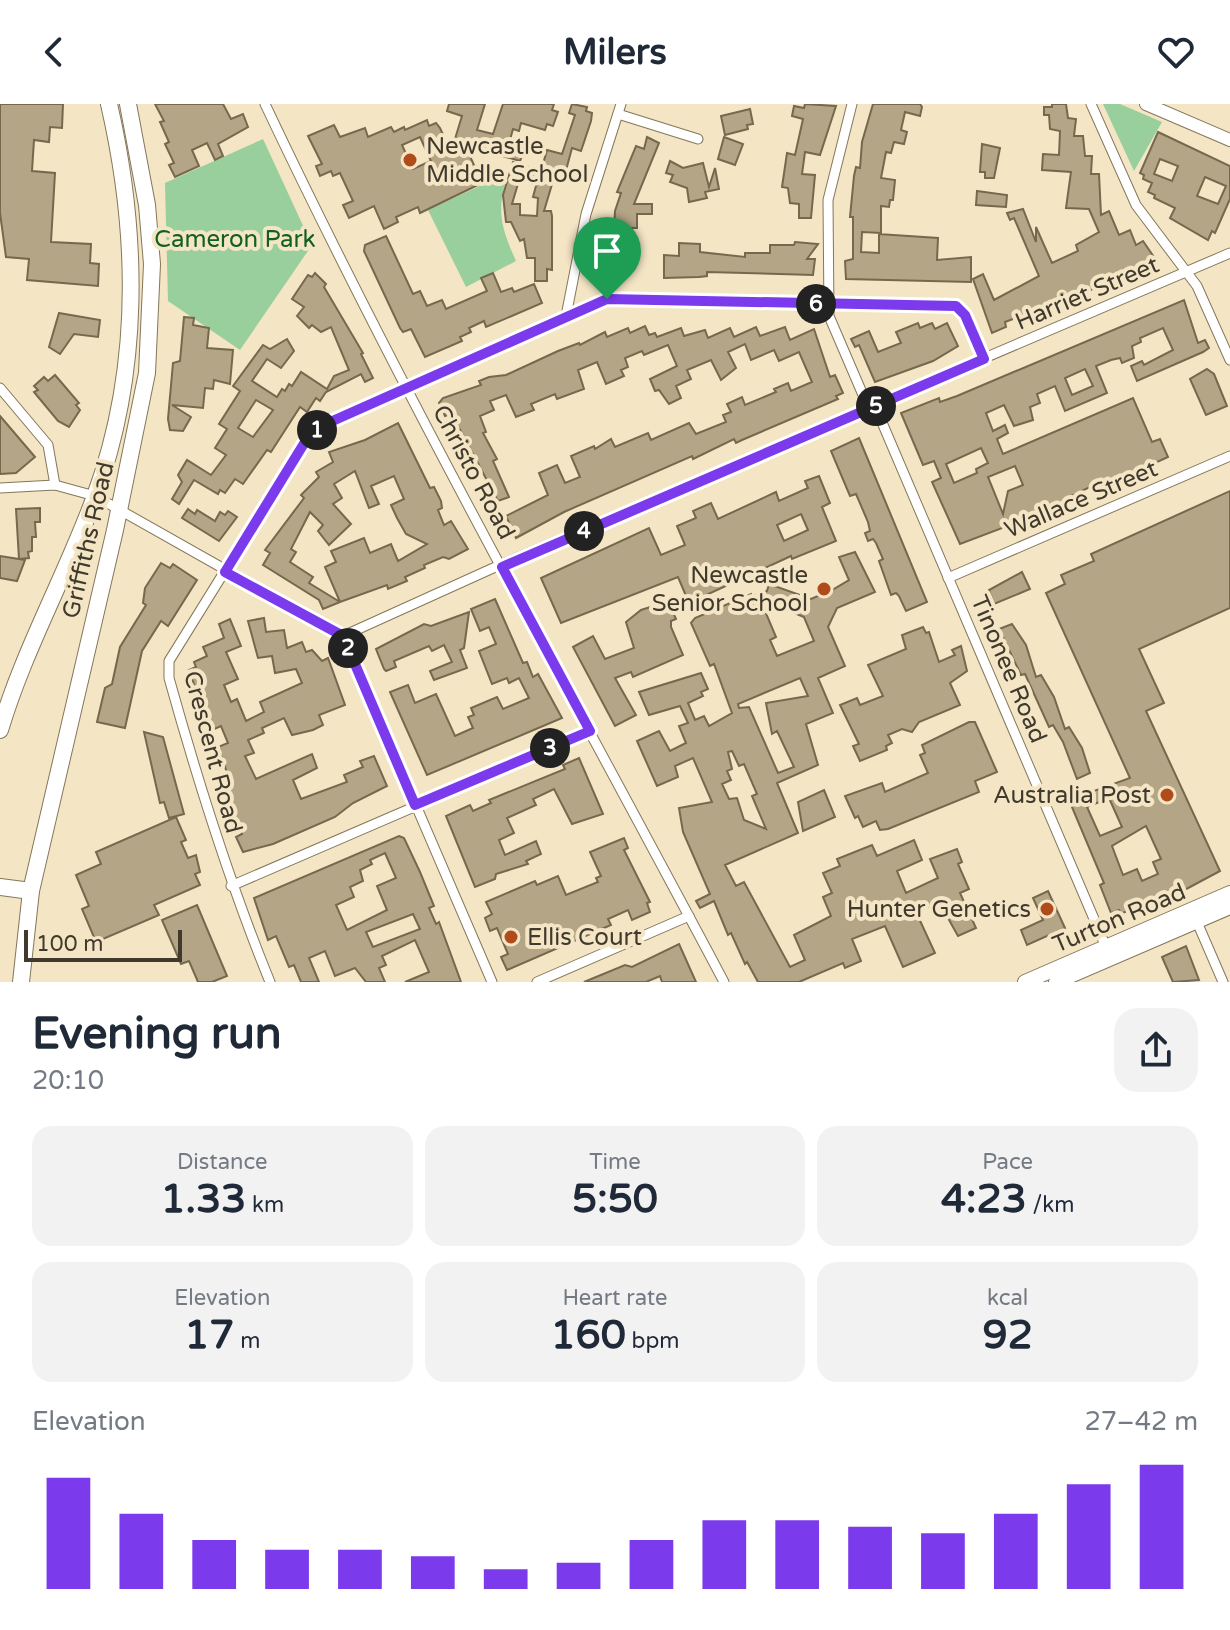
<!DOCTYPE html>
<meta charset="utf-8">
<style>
:root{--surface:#fff;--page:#f2f2f3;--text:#1f2937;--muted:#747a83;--accent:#7c3aed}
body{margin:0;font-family:"Varela Round",sans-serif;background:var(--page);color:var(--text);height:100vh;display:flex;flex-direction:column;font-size:30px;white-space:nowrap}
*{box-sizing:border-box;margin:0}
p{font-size:26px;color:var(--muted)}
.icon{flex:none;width:44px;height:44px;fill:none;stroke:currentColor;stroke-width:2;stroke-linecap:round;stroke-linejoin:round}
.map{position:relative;height:878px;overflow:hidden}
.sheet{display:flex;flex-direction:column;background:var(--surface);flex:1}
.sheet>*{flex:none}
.scale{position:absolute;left:24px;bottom:20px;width:158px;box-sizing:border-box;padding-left:8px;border:4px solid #403a2e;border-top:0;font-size:22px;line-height:28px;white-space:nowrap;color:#403a2e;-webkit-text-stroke:6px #f4e5c5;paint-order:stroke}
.pin{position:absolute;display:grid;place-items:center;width:68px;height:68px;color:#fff;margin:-82px -34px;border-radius:50% 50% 50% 0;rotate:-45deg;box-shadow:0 0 8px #0007}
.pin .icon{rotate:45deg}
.km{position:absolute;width:40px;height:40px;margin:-20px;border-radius:50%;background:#222;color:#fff;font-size:22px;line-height:40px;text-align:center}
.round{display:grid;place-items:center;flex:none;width:84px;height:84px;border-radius:24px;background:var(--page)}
.summary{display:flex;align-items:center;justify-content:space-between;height:136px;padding:0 32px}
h1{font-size:44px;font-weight:700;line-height:60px}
.stats{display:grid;grid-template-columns:repeat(3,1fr);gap:12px;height:136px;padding:8px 32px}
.stats div{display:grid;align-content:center;border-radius:20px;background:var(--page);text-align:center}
.stats b{font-size:40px;font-weight:700}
.stats small{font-size:22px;font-weight:400}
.stats p{font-size:22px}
.chart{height:224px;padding:16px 32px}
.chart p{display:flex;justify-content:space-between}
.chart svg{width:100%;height:144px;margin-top:8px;stroke:var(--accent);stroke-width:6}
header{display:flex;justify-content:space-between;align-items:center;height:104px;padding:0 32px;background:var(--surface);font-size:36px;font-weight:700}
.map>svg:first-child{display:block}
.green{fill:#99ce9d}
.building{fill:#b4a587;stroke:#75684c;stroke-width:2;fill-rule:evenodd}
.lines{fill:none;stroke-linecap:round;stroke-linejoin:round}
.minor-casing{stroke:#84775a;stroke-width:11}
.tertiary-casing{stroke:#84775a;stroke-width:14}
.primary-casing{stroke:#84775a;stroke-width:16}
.trunk-casing{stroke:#84775a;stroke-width:18}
.minor{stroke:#fff;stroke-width:9}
.tertiary{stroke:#fff;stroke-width:12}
.primary{stroke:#fff;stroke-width:14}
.trunk{stroke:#fff;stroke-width:16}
.route-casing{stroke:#fff;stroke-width:16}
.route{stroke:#7c3aed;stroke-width:10}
.poi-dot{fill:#b04c1a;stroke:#f4e5c5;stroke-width:3}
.labels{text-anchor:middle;stroke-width:8;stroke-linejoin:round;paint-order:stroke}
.poi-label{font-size:24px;fill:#403a2e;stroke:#f4e5c5;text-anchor:end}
.park-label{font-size:24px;fill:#116023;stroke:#f4e5c5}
.street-label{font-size:24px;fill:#403a2e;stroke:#f4e5c5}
</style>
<header><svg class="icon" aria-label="back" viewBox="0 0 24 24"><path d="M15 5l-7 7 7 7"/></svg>Milers<svg class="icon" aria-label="heart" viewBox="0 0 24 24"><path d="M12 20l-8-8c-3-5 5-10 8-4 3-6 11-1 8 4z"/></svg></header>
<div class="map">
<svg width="1230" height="878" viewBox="0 0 1230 878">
<rect width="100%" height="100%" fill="#f4e5c5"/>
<g class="green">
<path d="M1103,0H1120L1162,18L1134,67Z"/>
<path d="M263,35L312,141L240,246L168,197L165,79Z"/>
<path d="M484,80H505C496,110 504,130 516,157L466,183L428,106Z"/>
</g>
<g class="building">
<path d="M0,0H63L62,24L50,23L49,38L34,36L32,67L55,69L51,138L91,140L90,159L99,160L98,182L27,176L29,155L6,153L0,109Z"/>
<path d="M155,0H223L231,15L243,10L248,23L218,40L223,52L215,56L207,39L192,46L199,62L175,73L169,61L174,59L165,40L169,38L160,18L164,17Z"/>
<path d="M449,0H485L477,26L493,30L503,0H554L552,6L558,8L553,22L547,20L545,26L521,19L519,27L513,25L508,43L523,49L520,57L465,41L482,79L420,109L418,103L396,113L398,118L384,125L374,102L349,114L343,101L353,97L340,69L333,72L331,67L320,72L316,62L322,60L308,32L334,21L340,33L365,24L368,33L391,23L394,28L404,23L405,26L427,16L429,22L436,19L440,24L451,48L462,12L447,7ZM420,33L431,57L413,65L402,41Z"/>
<path d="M572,0L587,3L586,7L592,9L591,17L581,47L572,44L565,70L556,67L544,107H551L552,112V166L547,165V177H535V154H527L524,135L520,137L511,118H506L503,91L513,58L541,67L547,46L562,50L575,11L569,9ZM520,73L537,78L533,93L538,94L537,112L520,111V100H512Z"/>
<path d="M805,0L836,2L820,51L805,48L802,70L815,71L811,114H799V100L790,99L788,84L782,83L787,49L795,51L803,15L792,12L794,2L804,4Z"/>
<path d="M873,0H920L922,3L920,12L905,8L901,26L907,28L904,40L894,38L891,49L886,48L881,74L895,76L893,96H890L889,103L881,102V129L862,128L861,148L879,149V130L938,134L937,156L971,153V178L846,175L845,157L853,155V113H850L854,72L856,63L860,64L862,38Z"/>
<path d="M1052,0H1066L1068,14L1076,15L1074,32H1083L1085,52H1092L1091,70H1099L1101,111L1109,107L1119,131L1130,126L1136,141L1143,137L1156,156L1130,171L1005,218L1006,223L992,229L973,175L983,170L994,196L1039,172L1014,114L1010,116L1007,109L1023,105L1036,138V123L1052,159L1078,147L1076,141L1099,128L1089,105L1066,104L1071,68L1042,66L1043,50L1059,51L1060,27L1050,25L1049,11H1044V3H1052Z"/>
<path d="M750,5L753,20L747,21L748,25L725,31L721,12Z"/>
<path d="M1158,28L1230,62V95L1215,129L1212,127L1208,136L1170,114L1175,104L1154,94L1155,91L1148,88L1152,79L1143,75L1144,71L1140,69ZM1160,55L1178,62L1172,77L1154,70ZM1205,73L1226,82L1218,100L1197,92Z"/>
<path d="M647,33L659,39L634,100H652V110H637V124H630V169H620V164H612L615,107L621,89L617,88L636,42L644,45Z"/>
<path d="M724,33L743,40L735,61L718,55Z"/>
<path d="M982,40L1000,44L994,74H985V68H980Z"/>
<path d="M670,57L683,64L703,59L709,83L715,64L719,85L705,88L707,94L689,98L687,84L670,78L673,71L666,69Z"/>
<path d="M977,87L1007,91L1006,103L976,101Z"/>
<path d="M386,132L413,190L420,187L427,202L442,196L446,205L487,187L481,174L493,169L501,188L512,184L514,188L534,180L542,199L486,223L484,217L469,224L471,228L460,233L462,237L425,253L411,225L403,228L400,224L364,147L365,141Z"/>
<path d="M795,138L818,140L807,155H815L813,171L707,168V172L699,173L664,174V151L679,152V139L700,140V148L745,153V149H770V141H794Z"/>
<path d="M315,169L326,180L324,183L363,249L361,250L373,274L365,278L361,270L326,288L320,297L316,294L307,308L300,303L271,348L267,346L243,380L235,375L225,389L220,386L218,390L194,376L179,400L172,395L182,378L178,371L187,356L211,371L226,351L215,344L227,325L219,320L240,287L233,282L263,241L270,245L287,235L294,247L281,264L267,255L252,277L277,293L282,285L285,287L289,280L292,282L301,268L327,285L334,272L349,266L331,223L321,228L312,221L309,224L297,212L304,203L292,195L308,171L312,173ZM256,296L273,306L253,333L238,324Z"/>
<path d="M1184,196L1198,239L1205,236L1209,244L1203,248L1137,277L1131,262L1142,257L1144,261L1173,246L1163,224L1140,234L1141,238L1132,242L1134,254L1122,259L1120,254L1111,256L1096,262L1107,289L1065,307L1055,282L1037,290L1040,299L1030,303L1033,316L1014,322L1004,301L986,309L993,327L1005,321L1008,329L997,335L1003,350L1133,294L1152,338L1160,335L1168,353L1103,383L1096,380L1069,393L1070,396L1039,410L960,440L932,378L941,374L934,357L923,361L901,309L939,294L940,298L957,292ZM1085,265L1093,282L1072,291L1065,274ZM981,344L988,359L976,365L977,369L954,379L946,360ZM1015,362L1023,381L1008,387L1003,410L988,373Z"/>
<path d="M59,209L100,216L98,233L74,230L60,250L49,243Z"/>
<path d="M184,213L194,214L193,221L209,224L207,244L233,246L230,280L214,276L213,285L205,284L203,304L172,301L191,313L183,327L170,326L168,315L173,259L180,257Z"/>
<path d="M918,219L920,224L932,219L935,225L947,219L958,242L933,257L875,278L859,241L855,243L851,235L869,227L878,248L901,239L896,228Z"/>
<path d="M645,222L649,231L655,229L657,233L681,224L684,232L705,226L708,234L730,224L734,233L756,223L760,232L785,223L790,236L814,225L830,273L835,271L843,289L836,292L838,295L742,336L736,339L734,335L693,355L692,352L564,408L516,434L506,412L548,391L539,369L557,361L565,379L580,373L571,352L594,342L595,345L611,335L615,343L648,329L651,336L689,319L696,330L726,318L723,311L731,308L727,300L742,293L745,301L776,288L774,285L788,279L791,287L812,278L799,248L779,257L774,246L751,256L745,240L728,248L736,264L721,276L711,256L687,266L691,275L676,282L681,294L669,300L659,286L655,287L650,275L677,262L668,241L644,251L642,247L625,254L628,263L621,266L624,272L606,280L597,258L578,266L584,285L557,295L555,290L531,300L534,306L516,313L506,291L490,297L494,306L480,312L486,328L483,329L497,355L493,357L509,393L498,397L458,322L451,310L445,312L439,299L443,294L481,281L479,277L489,273L506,271L558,247L579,239L580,241L605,228L607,233L628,224L630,229Z"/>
<path d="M1207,265L1214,270L1227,302L1206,311L1190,275Z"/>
<path d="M55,271L79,299L76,301L80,306L69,323L58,317L34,288L38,286L34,282L44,273L48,277Z"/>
<path d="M0,312L35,353L16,369L0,370Z"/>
<path d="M398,319L430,384L434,383L441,397L442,404L438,406L444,421L451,417L468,445L449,455L443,453L424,461L425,464L405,473L407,477L388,485L387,481L340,498L325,463L336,458L331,447L364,434L370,449L391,440L398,457L427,440L406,430L397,414L391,401L404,395L394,372L371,382L379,400L369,404L355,367L334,380L342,394L333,400L351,420L329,441L318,427L323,421L310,408L291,445L296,448L290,458L313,473L309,479L340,498L323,505L319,496L263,461L270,449L265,446L304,394L301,391L319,373L316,368L333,358L329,348L365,336Z"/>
<path d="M859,334L927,498L906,507L899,492L896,489L891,491L879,457L883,455L876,439L873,435L868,437L865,429L870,427L868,418L856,390L850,392L831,347Z"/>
<path d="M819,372L830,399L822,403L836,437L792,455L791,452L689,499L678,473L561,519L541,474L649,424L661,451L685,441L677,422L696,414L693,407L711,399L718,415L776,388L779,397L808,384L805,377ZM801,410L808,426L784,437L777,421Z"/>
<path d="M1230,387V504L1139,545L1164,599L1146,607L1220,767L1177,790L1175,784L1121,810L1119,806L1111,809L1100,781L1104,779L1069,696L1130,674L1046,489L1065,480L1061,471L1094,457L1091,450ZM1109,694L1122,723L1100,732L1087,703ZM1146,722L1161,755L1153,758L1158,770L1142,777L1137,765L1123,771L1112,742Z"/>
<path d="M40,404V418H35L36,433H32V447L28,448L29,454L19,455L25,456L17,477L0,474V452L19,455L16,405Z"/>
<path d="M188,405L195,410L197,406L215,417L220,408L225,411L228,407L237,413L219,437L182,414Z"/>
<path d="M855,448L875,488L837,504L828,523L845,562L818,574L833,609L806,620L818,661L777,679L798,729L725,761L736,782L744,778L790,863L805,856L794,831L831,812L823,793L832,789L823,769L840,762L837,755L872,741L877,752L914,736L922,756L897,767L906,789L938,774L930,755L957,745L962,758L958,760L969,785L960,789L976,824L958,832L939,798L916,808L935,849L926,853L903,863L885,822L852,835L861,857L845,864L843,859L799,878H758L747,858L745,860L731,829L728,831L714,797L700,804L696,797L710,790L683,728L679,704L712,698L693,654L675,662L678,673L657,682L637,637L659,627L670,647L686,639L679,622L688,619L680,602L649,611L639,588L701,569L708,585L701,588L703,592L688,599L695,616L704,612L709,622L732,609L714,560L710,562L691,519L695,514L751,490L752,493L767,487L769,480L811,495L832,486L849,476L839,453ZM760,495L804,513L814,537L777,552L770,536L776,533ZM800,574L808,592L766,599L772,630L777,627L794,663L778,669L749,603L739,604L738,600ZM732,647L739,662L744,660L757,690L752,692L766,725L744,716L737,694L729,695L722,680L731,676L727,667L732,665L728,648Z"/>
<path d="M161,459L170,464L173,460L197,476L168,522L161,517L142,547L125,624L97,618L105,584L112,580L120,543L146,501L143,499L145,484Z"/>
<path d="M1022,468L1030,485L994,500L989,486Z"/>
<path d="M495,495L523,559L527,558L533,573L538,570L562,614L427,671L390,588L408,581L415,599L436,590L455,632L473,624L468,613L474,611L471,604L497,593L503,605L529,594L519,574L509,579L507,574L492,580L479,547L496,540L489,523L480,527L471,505Z"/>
<path d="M663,499H669L676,515L671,517V523L683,551L633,573L631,568L615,574L636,611L615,622L573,543L593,532L605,555L634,544L626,518L641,506Z"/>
<path d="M469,508L464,544L460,546L467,564L434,576L430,567L452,558L444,541L432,547L429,542L394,557L396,563L386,567L384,565L376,545L424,520L431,522Z"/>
<path d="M264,514L266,528L284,526L287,544L302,538L306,548L312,546L322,557L328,554L345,601L319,611L323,621L313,626L292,631L284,614L262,624L264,629L248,636L254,649L245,652L256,675L312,650L317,664L293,676L301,695L347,678L344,671L363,663L360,657L374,652L387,682L353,699L335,713L273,740L243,748L236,733L242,730L225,696L229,693L225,683L231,680L218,643L228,639L221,622L210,627L189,566L196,563L194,558L207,552L203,543L224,534L219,520L230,515L241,542L226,548L238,575L224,581L231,598L237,595L246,617L264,608L260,598L302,579L296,565L275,569L272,552L258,554L248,517Z"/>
<path d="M1012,520L1026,541L1036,573L1041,571L1054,593L1065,625L1069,623L1082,644L1090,669L1077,675L1063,638L1053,621L1049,623L1025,570L1021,571L999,525Z"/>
<path d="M923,523L926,529L929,528L939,558L955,551L952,546L961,542L967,567L950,579L960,601L919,618L912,628L902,625L888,631L892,639L886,642L887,646L860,657L853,642L859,640L840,601L857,594L860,601L883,592L868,561L906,545L902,531Z"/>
<path d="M969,618H975L997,668L975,677L979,688L888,725L880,726L876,717L863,723L858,712L855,714L845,692L882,679L885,688L928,669L920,651L925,649L922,641Z"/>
<path d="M144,628L163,633L184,710L169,714L164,698L160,699Z"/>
<path d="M579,654L603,710L572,720L554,685L533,695L536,701L507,714L514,729L499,736L505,751L536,737L541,750L526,757L528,760L496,770L495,775L475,783L446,712L470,701L473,707L491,699L489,696L565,665L563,661Z"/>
<path d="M824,686L835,713L803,727L798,698Z"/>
<path d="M176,713L186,736L181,738L188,754L196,751L200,768L195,770L200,781L154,801L159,811L96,838L82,805L89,802L76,771L101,760L96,748Z"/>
<path d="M399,732L404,734L420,768L434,802L429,804L436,820L439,818L461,878H405L429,868L415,836L382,852L386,861L379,864L385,878H366L355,864L335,872L325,847L309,854L319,878H301L294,861L289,863L276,832L268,836L254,794ZM385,749L396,774L377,782L387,806L347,826L336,801L354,793L350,783L363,777L360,766L372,760L370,756ZM413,810L420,825L373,843L366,828Z"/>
<path d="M624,734L628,744L624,746L650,798L647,799L650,808L632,816L628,806L608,815L611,821L507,866L501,853L508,850L497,824L490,827L485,814L492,810L486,798L535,777L537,781L558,772L566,791L598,778L596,774L601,772L590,748Z"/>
<path d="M1048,787L1065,824L1027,841L1021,826L1043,816L1033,794Z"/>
<path d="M197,801L227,872L212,878H198L189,857L181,860L162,816Z"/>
<path d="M679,840L696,878H662L660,872L646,878H584L625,861L632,863Z"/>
<path d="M1186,842L1199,876L1173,878L1162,853Z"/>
</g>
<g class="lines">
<g class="minor-casing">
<g id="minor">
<path d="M265,0C406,298 569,586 724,878"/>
<path d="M852,0L828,96L829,212L869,305"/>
<path d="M1091,0L1136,101L1197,182L1230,256"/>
<path d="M618,10L698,35"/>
<path d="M566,212L586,110L621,0"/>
<path d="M0,284L48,341L55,381"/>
<path d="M875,302L1106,843"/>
<path d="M0,384L55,381L95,392L343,532L492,878"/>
<path d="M948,474L1230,352"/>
<path d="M343,532L491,465L1230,149"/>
<path d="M231,782L590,627"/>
<path d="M1197,818L1223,878"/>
<path d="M270,878C229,778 198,678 169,574V557L308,333L328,319L406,282L607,195L956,202L965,211L984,255"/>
<path d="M537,878L689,812"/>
</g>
</g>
<g class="tertiary-casing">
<path id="tertiary" d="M1146,0L1230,36"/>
</g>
<g class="primary-casing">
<g id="primary">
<path d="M1025,878L1230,789"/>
<path d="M1056,878L1230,803"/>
</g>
</g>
<g class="trunk-casing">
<g id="trunk">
<path d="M0,626C24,546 65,473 94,395C141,268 139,131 109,0"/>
<path d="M0,783L31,787"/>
<path d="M21,878L31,787L115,426L147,269L152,160L147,101L128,0"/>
</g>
</g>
<use href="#minor" class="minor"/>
<use href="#tertiary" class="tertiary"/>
<use href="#primary" class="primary"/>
<use href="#trunk" class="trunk"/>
</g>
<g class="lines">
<g class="route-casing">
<path id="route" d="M607,195L956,202L965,211L984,255L502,463L590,627L415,701L343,532L225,468L308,333L328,319Z"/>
</g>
<use href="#route" class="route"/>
</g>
<g class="poi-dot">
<circle cx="410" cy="56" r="8"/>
<circle cx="824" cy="485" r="8"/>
<circle cx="1167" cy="691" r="8"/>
<circle cx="1047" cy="805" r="8"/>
<circle cx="511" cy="833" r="8"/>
</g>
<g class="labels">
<g class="poi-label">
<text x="426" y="50" text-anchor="start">Newcastle<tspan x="426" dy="28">Middle School</tspan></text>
<text x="808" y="479">Newcastle<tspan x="808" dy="28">Senior School</tspan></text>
<text x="1151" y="699">Australia Post</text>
<text x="1031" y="813">Hunter Genetics</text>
<text x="527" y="841" text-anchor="start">Ellis Court</text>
</g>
<g class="park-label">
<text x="235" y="143">Cameron Park</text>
</g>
<g class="street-label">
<text transform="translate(1087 189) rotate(-23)" y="8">Harriet Street</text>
<text transform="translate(474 368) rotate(62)" y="8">Christo Road</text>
<text transform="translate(1081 395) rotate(-23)" y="8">Wallace Street</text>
<text transform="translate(88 436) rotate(-77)" y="8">Griffiths Road</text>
<text transform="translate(1009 565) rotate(67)" y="8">Tinonee Road</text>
<text transform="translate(213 648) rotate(75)" y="8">Crescent Road</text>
<text transform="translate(1119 814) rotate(-23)" y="8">Turton Road</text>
</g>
</g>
</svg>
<div class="scale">100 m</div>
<div class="pin" style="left:607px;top:195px;background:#1e9e55"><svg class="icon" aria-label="arrive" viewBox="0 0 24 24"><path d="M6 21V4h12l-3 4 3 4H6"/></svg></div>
<b class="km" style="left:317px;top:326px">1</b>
<b class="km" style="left:348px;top:544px">2</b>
<b class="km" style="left:550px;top:644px">3</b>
<b class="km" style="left:584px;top:427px">4</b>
<b class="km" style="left:876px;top:302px">5</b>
<b class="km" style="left:816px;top:200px">6</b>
</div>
<section class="sheet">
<div class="summary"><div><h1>Evening run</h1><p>20:10</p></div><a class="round"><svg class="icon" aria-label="share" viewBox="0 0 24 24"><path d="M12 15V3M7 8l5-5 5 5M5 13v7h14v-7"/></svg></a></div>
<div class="stats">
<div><p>Distance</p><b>1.33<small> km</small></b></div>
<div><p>Time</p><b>5:50</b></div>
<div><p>Pace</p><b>4:23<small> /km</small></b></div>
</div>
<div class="stats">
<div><p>Elevation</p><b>17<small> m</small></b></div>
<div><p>Heart rate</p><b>160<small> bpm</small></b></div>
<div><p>kcal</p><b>92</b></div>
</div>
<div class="chart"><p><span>Elevation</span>27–42 m</p>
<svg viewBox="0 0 160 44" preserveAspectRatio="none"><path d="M5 44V10M15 44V21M25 44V29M35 44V32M45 44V32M55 44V34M65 44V38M75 44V36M85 44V29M95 44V23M105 44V23M115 44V25M125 44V27M135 44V21M145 44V12M155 44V6"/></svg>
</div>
</section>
